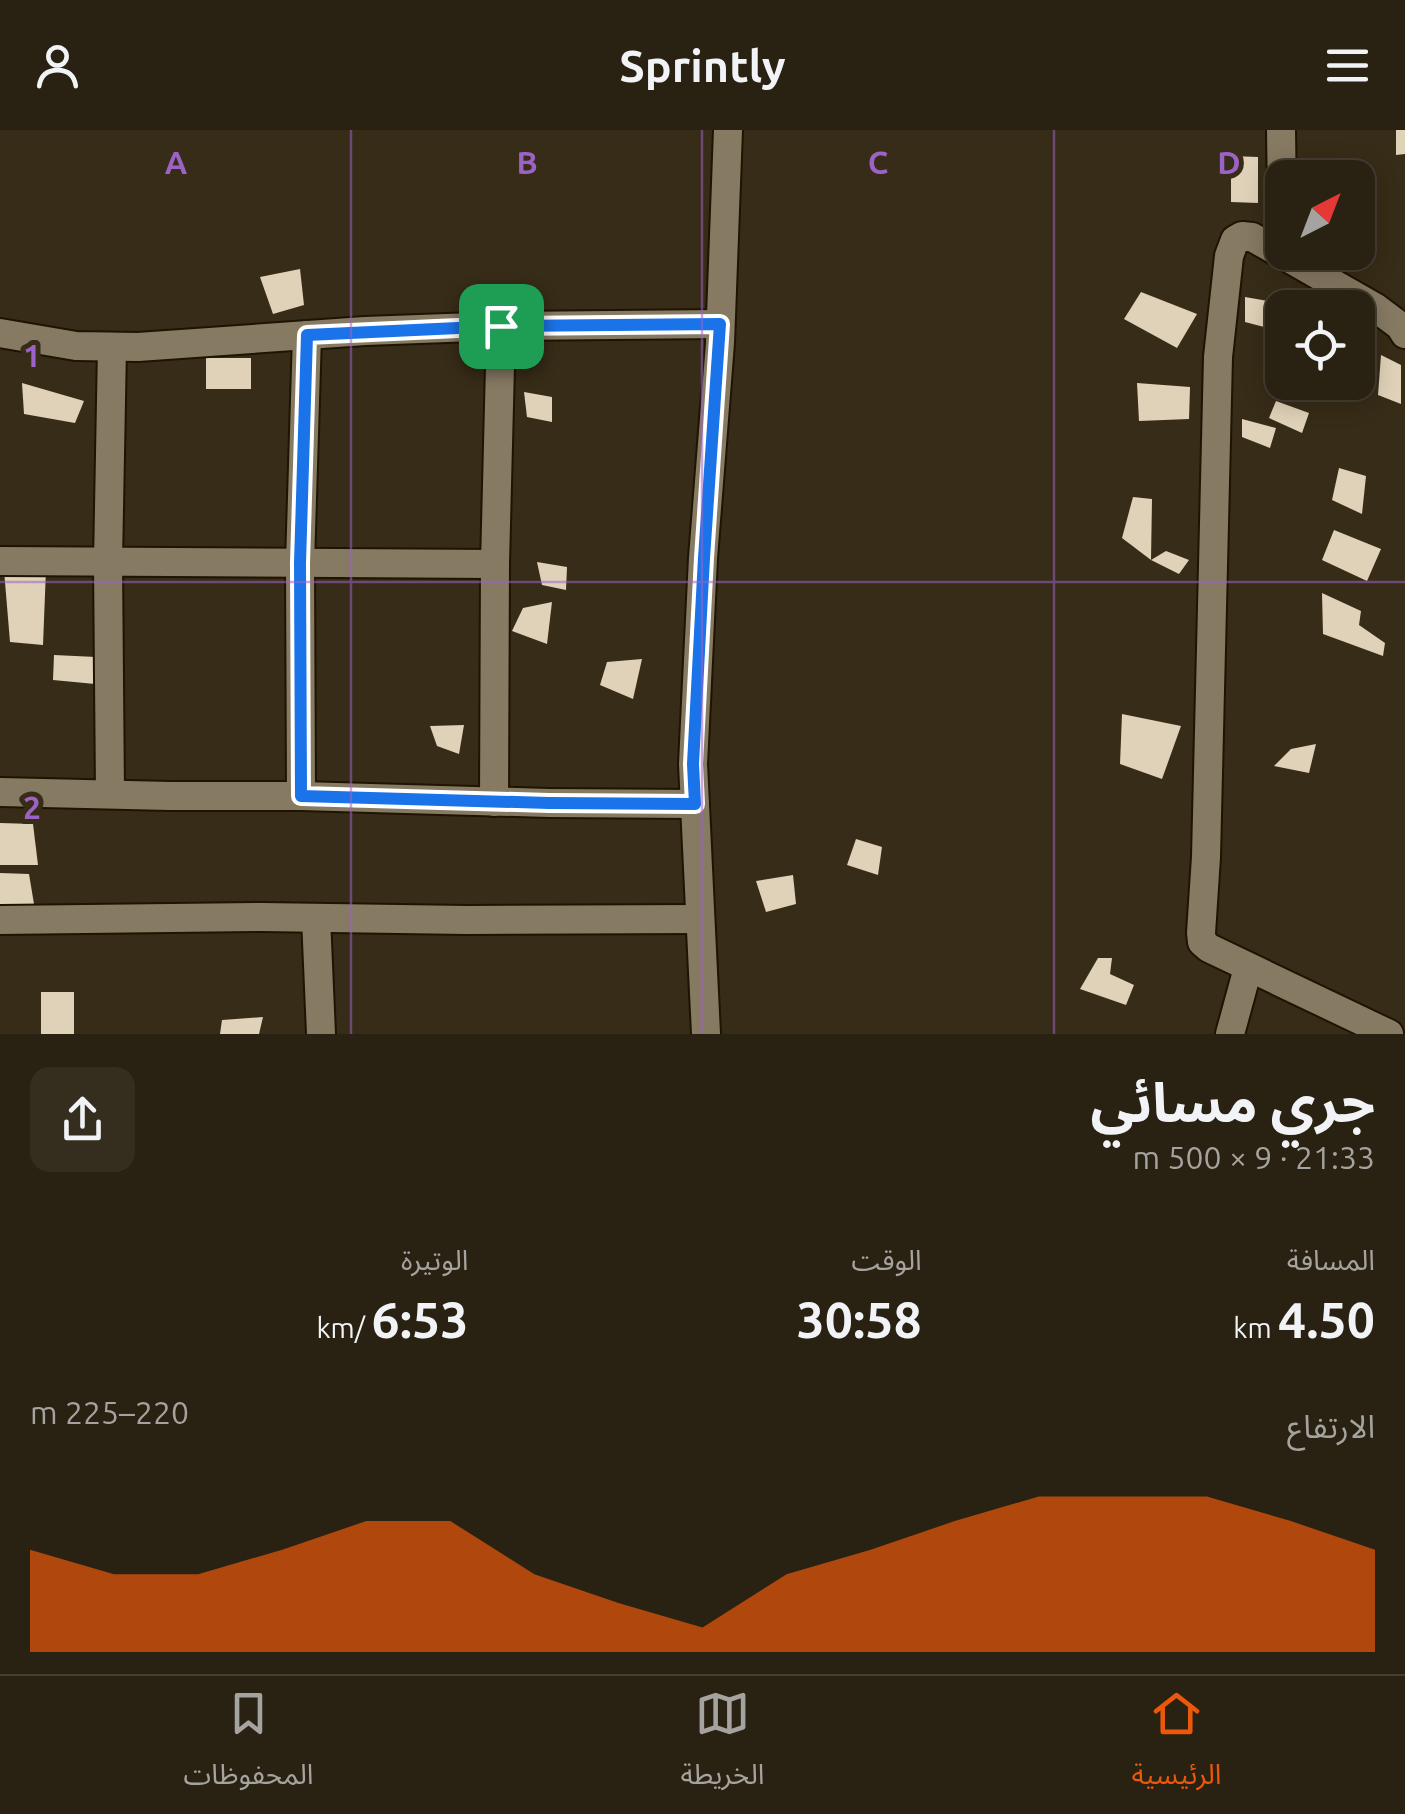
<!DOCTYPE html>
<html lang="ar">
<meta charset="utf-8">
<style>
:root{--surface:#292111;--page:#352e1f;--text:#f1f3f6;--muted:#a5a39f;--line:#453e31;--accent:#ea580c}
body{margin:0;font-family:Ubuntu,"Noto Sans Arabic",sans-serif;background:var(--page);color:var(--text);direction:rtl;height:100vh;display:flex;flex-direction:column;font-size:38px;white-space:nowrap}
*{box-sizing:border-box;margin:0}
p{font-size:32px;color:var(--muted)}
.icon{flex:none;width:55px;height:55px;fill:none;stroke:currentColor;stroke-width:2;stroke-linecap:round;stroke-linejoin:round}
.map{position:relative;height:904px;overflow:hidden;direction:ltr}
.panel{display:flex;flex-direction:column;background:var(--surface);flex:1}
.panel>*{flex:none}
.needle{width:65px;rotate:42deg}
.buttons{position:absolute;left:1265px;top:30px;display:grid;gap:20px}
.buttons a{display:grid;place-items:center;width:110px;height:110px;border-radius:20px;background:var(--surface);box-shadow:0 5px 25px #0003,0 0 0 2px var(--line);font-size:50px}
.pin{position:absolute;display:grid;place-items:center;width:85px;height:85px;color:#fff;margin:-42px;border-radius:20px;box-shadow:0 5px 15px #0006}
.round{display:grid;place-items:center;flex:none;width:105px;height:105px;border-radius:20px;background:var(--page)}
.headline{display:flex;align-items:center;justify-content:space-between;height:170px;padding:0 30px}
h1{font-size:55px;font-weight:700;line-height:75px}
.metrics{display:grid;grid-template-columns:repeat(3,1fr);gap:15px;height:170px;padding:10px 30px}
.metrics div{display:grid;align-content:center}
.metrics b{font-size:50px;font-weight:700}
.metrics small{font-size:28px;font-weight:400}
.metrics p{font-size:28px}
.chart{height:280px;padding:20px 30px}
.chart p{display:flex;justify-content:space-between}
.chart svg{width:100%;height:180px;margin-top:10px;fill:var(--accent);opacity:.7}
header{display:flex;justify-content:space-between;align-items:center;height:130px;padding:0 30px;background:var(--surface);font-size:45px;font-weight:700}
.tab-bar{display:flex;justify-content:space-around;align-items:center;height:140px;border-top:2px solid var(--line);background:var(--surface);font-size:28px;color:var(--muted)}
.tab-bar a{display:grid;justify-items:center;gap:5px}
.tab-bar .current{color:var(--accent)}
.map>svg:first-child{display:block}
.building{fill:#e0d2b9}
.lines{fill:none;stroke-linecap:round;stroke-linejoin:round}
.street-casing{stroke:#1e1402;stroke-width:32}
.street{stroke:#877a63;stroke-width:28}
.route-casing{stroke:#fff;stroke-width:20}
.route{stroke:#1a73e8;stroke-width:12}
.grid{fill:none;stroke:#9c63c6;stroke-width:2.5;stroke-opacity:0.55}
.grid-label{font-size:32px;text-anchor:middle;font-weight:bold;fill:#9c63c6;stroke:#372c17;stroke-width:10;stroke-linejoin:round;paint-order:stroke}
</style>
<header><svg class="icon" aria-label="menu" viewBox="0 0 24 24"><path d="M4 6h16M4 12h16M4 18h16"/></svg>Sprintly<svg class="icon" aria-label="person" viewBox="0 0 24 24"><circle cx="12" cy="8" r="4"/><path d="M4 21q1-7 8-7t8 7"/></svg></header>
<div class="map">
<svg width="1405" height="904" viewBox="0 0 1405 904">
<rect width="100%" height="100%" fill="#372c17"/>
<g class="building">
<path d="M1396,0H1405V24L1396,25Z"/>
<path d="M1231,26L1258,27V73L1231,72Z"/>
<path d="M300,139L304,175L273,184L260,147Z"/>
<path d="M1141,162L1197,184L1177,218L1124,189Z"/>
<path d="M1245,167L1268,171V198L1245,192Z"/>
<path d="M1381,225L1401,235V274L1378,265Z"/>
<rect x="206" y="228" width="45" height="31"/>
<path d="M1277,238L1282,240V252H1310L1306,271L1273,256Z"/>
<path d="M22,253L84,271L75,293L24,284Z"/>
<path d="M1137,253L1190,257L1189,289L1139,291Z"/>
<path d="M524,262L552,267V292L527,287Z"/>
<path d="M1276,271L1309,283L1302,303L1269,288Z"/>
<path d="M1242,289L1276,298L1270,318L1242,307Z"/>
<path d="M1339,338L1366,346L1362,384L1332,370Z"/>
<path d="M1133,367L1152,369L1151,430L1122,408Z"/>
<path d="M1334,400L1381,419L1367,451L1322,430Z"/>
<path d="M1166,421L1189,430L1179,444L1151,430Z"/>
<path d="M537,432L567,437L566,460L542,455Z"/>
<path d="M46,439L43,515L10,512L4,440Z"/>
<path d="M1322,463L1361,481L1359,495L1385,513L1383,526L1323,504Z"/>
<path d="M552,472L547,514L512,501L523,478Z"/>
<path d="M54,525L96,527L95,554L53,550Z"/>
<path d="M642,529L633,569L600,555L607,532Z"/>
<path d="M1122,584L1181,596L1162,649L1120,634Z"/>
<path d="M464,595L459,624L437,616L430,596Z"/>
<path d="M1316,614L1309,643L1274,636L1291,619Z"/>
<path d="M0,693L33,694L38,735H0Z"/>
<path d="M856,709L882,717L878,745L847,735Z"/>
<path d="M0,743L29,744L34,774L0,775Z"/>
<path d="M793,745L796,774L766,782L756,751Z"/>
<path d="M1098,828H1112L1110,844L1134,855L1126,875L1080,859Z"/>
<rect x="41" y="862" width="33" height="42"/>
<path d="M263,887L259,904H220L222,890Z"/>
</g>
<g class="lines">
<g class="street-casing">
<g id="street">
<path d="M1281,0L1282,69"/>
<path d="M0,203L76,216L138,217L365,201L501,196L720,194"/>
<path d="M0,431L495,434"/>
<path d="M0,662L170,666H301L549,673L695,674"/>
<path d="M110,664L108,432L112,217"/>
<path d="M301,666L300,433L307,205"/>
<path d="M494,672L495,434L501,196"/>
<path d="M316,788L321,904"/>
<path d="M0,790L262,787L467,790L700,789"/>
<path d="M706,904L693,634L703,428L720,213L728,0"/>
<path d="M1230,904L1248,838"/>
<path d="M1389,904L1209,818L1202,812L1201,803L1206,727L1218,227L1229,126L1235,110L1242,106L1252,107L1376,178L1400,196L1405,204"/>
</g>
</g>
<use href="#street" class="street"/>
</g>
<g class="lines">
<g class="route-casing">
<path id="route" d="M720,194L704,428L693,634L695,674L549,673L301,666L300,433L307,205L501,196Z"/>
</g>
<use href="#route" class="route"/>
</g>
<path class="grid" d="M351,0V904M702,0V904M1054,0V904M0,452H1405"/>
<g class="grid-label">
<text x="176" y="44">A</text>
<text x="527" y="44">B</text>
<text x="878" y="44">C</text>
<text x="1229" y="44">D</text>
<text x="32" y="237">1</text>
<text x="32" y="689">2</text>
</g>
</svg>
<div class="buttons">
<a><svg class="needle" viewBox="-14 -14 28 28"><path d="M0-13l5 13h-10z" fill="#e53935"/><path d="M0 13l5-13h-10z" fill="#a5a39f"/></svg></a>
<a><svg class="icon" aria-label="locate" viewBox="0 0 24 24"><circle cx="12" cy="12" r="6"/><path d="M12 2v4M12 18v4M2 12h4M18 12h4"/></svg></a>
</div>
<div class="pin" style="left:501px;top:196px;background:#1e9e55"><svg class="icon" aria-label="arrive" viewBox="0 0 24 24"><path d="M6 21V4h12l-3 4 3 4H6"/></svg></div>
</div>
<section class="panel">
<div class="headline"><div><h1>جري مسائي</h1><p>21:33 · 9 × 500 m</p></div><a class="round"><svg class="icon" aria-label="share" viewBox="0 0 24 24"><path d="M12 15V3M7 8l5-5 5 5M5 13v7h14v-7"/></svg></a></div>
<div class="metrics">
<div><p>المسافة</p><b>4.50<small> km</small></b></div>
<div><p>الوقت</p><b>30:58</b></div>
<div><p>الوتيرة</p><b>6:53<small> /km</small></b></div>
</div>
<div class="chart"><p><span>الارتفاع</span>220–225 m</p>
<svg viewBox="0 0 160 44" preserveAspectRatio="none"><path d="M0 44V19L10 25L20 25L30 19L40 12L50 12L60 25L70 32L80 38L90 25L100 19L110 12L120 6L130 6L140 6L150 12L160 19V44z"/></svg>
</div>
</section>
<nav class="tab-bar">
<a class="current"><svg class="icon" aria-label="home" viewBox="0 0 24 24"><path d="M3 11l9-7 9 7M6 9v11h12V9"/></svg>الرئيسية</a>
<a><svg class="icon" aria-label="map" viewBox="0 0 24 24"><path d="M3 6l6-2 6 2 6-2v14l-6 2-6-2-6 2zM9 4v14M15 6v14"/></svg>الخريطة</a>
<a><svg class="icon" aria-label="saved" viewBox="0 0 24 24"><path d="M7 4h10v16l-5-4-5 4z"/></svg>المحفوظات</a>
</nav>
